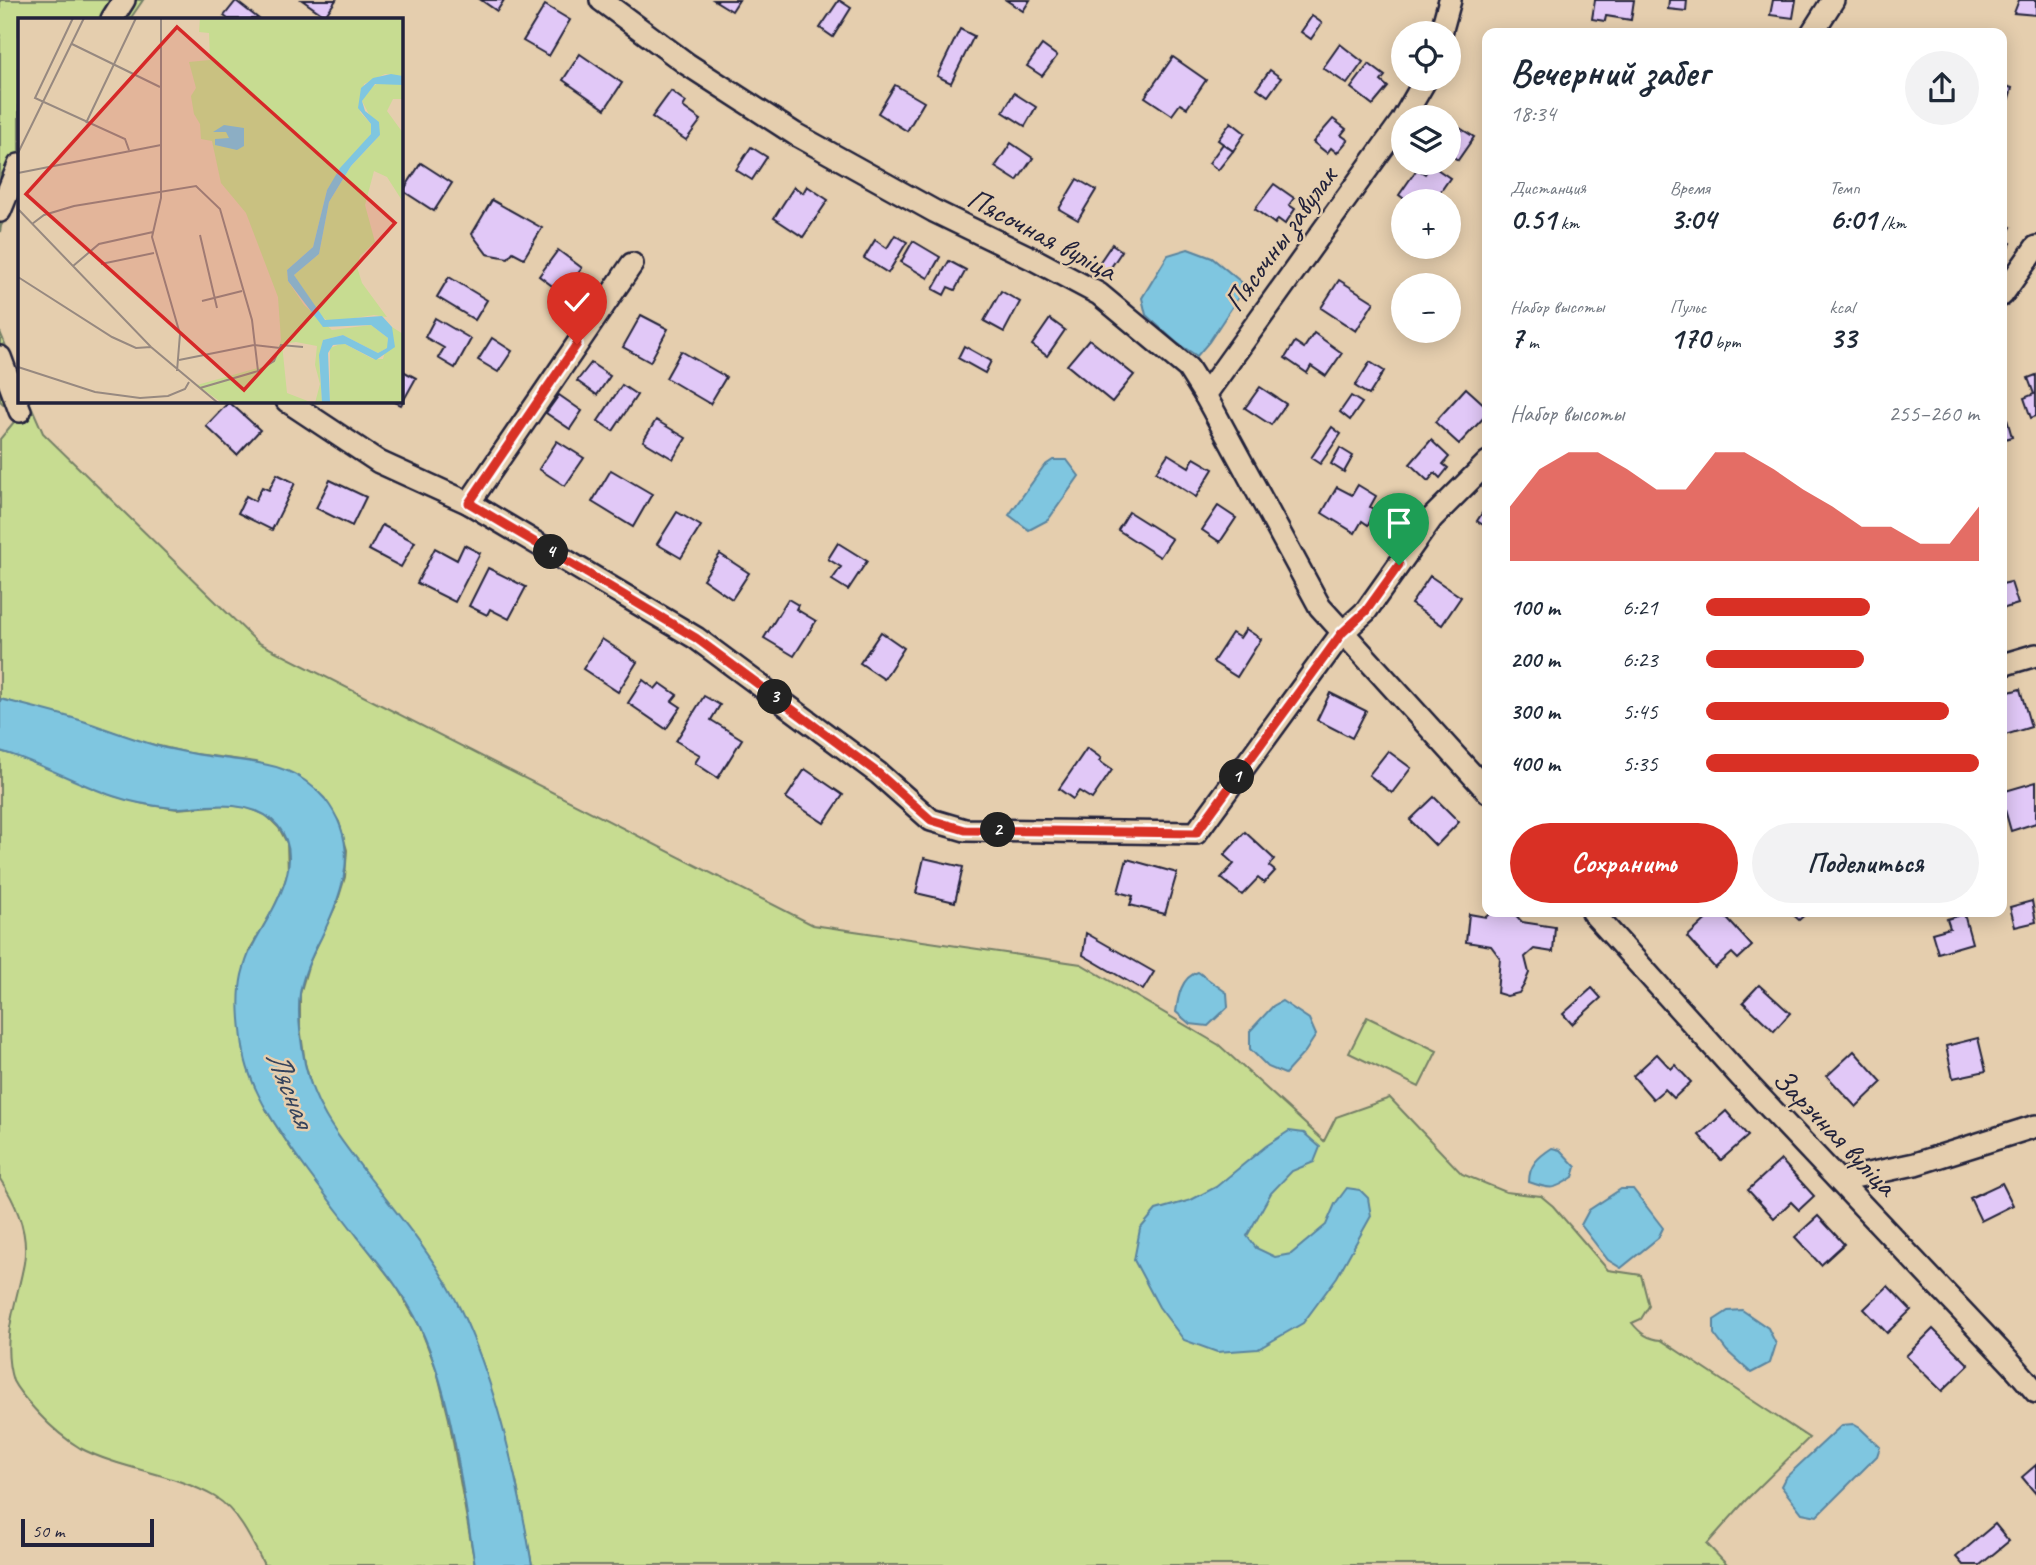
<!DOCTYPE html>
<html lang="ru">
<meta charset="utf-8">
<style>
:root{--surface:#fff;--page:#f2f2f3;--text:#1f2937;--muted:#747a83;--accent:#d93025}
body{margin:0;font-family:Caveat,sans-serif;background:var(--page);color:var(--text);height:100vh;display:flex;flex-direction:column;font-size:26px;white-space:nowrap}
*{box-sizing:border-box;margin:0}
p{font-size:23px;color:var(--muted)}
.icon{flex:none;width:38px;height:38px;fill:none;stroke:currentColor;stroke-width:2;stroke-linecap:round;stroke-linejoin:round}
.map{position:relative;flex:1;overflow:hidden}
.drawer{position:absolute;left:1482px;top:28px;width:525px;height:889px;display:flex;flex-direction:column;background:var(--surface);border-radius:14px;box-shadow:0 4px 18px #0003}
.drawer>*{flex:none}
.controls{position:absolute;left:1391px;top:21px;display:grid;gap:14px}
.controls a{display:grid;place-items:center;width:70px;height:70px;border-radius:50%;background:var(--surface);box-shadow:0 4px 18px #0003;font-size:35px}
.scale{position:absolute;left:21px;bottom:18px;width:133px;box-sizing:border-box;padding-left:7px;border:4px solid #22223b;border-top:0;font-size:19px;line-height:24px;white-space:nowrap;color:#22223b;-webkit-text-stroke:5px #e5ceae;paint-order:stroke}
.pin{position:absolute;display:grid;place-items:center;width:60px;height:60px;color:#fff;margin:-72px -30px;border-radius:50% 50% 50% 0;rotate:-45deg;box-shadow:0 0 7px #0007}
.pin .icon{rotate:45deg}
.km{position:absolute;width:35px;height:35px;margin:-18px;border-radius:50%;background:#222;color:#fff;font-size:19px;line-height:35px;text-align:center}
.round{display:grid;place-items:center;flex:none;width:74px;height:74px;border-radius:37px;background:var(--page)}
.overview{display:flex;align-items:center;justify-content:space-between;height:119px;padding:0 28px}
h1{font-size:38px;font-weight:600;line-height:52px}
.figures{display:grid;grid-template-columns:repeat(3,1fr);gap:10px;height:119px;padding:7px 28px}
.figures div{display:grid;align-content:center}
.figures b{font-size:30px;font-weight:600}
.figures small{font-size:19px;font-weight:400}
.figures p{font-size:19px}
.chart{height:196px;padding:14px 28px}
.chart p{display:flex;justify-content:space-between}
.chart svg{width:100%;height:126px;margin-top:7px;fill:var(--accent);opacity:.7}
.button{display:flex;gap:14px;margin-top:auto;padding:14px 28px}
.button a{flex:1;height:80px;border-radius:42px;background:var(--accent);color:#fff;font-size:28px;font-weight:600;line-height:80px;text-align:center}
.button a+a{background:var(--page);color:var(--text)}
ul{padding:0 28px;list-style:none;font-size:23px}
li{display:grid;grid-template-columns:112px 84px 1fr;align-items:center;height:52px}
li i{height:18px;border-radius:9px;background:var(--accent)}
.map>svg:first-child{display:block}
.green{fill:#c7dc91;stroke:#747f66;stroke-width:2}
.water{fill:#7fc6e0;stroke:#5a849e;stroke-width:2}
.building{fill:#e1c8f7;stroke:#22223b;stroke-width:2}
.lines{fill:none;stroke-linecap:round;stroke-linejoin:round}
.street-casing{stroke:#22223b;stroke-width:26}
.street{stroke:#e5ceae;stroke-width:21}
.route-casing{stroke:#fff;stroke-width:14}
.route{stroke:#d93025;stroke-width:9}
.labels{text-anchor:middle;stroke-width:5;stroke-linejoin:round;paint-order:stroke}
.street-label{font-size:30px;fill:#22223b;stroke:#e5ceae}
.water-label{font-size:32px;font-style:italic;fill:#35435c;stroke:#e5ceae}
.inset-road{fill:none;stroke:#978980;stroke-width:2}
.view{fill:#d62828;fill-opacity:0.15;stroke:#d62828;stroke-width:3.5}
.inset-edge{fill:none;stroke:#22223b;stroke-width:3.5}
</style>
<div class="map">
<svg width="2036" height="1565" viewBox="0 0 2036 1565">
<rect width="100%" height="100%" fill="#e5ceae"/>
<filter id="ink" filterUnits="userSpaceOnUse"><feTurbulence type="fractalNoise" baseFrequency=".0143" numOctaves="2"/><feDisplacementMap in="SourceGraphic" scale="14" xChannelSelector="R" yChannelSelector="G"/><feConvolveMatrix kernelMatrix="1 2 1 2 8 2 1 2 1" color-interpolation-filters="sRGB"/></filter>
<g filter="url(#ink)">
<g class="green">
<path d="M0,0H143L130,19H19V194L1,226L0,232Z"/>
<path d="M0,332L19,378V401H29L43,433L257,642L813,925L1081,964L1219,1045L1324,1141L1336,1117L1390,1098L1462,1174L1506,1192L1541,1196L1553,1206L1608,1270L1641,1275L1649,1306L1641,1319L1632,1323C1640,1333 1648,1339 1661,1340L1809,1438L1746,1500L1707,1544L1727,1565H532L516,1481L485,1374L468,1327L446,1283L328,1123L313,1093L305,1063L300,1027V994L309,963L337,903L345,877L347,850L339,822L324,798L305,781L256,762L189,753L142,742L84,722L0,699V439L18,417L0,401Z"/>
<path d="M0,751L21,757L114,796L144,804L177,809L226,805L246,807L266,815L279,828L287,843L288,872L282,890L273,910L249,951L240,1008L244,1051L253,1081L268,1113L292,1150L397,1287L420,1327L437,1371L449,1419L475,1565H264C252,1541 238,1511 215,1497C173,1473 122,1470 80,1448C65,1439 51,1427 39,1414C30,1404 19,1393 13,1381C0,1340 17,1302 24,1263C29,1233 16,1203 0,1179Z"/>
<path d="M1367,1017L1437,1051L1419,1087L1349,1053Z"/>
</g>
<g class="water">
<path d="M1188,249L1212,258L1246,286L1209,342L1197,356L1177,343L1146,315L1142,298L1168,255Z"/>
<path d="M1053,460H1067L1079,476L1048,520L1029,530L1009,515L1044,466Z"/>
<path d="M0,699C29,706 58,713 86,722C112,731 138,741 165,748C184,752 204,756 223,758C243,761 263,762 282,769C298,774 314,786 325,799C361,845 344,891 321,938C312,955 303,974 300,993C297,1015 301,1043 305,1064C315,1109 338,1136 365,1172C393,1208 422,1243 446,1282C492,1361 517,1475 532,1565H475C462,1489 453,1398 420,1327C405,1294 380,1264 357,1236C331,1202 304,1169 281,1133C264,1108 247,1078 243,1047C240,1024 237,998 242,975C244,967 247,957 251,949C267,916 309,864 278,826C261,806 231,804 207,806C196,806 184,809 173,808C153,806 133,803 113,796C75,783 39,762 0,751Z"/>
<path d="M1198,972L1227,993L1228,1007L1208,1026L1190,1024L1176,1012C1178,997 1181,977 1198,972Z"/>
<path d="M1282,1001L1309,1019L1316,1035L1305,1052L1285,1074L1268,1067L1250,1049V1031L1273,1006Z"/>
<path d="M1289,1131L1304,1133L1320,1147L1314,1162L1292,1171L1271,1193L1247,1236L1256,1248L1275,1257L1291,1254L1326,1225L1335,1204L1347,1188L1360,1190L1368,1198L1371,1216L1337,1277L1303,1323L1258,1349L1217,1352L1184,1340L1159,1307L1134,1260L1140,1229L1156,1210L1191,1200L1216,1187L1266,1146Z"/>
<path d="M1552,1148L1560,1150L1576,1167L1573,1177C1554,1190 1551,1190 1529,1182C1529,1165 1538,1157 1552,1148Z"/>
<path d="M1621,1189H1633L1663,1228L1658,1238L1621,1268L1608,1260L1581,1225L1589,1210Z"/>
<path d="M1742,1310L1768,1328L1776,1344L1770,1363L1751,1373L1727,1351L1714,1334V1320L1728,1311Z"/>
<path d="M1853,1424L1860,1428L1880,1447L1877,1456L1817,1516L1802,1513L1781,1486L1785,1478L1842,1425Z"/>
</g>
<g class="building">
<path d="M302,0H336L325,16Z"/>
<path d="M481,0H504L497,11Z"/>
<path d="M714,0H739L732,11Z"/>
<path d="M839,0L851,8L833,37L820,28Z"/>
<path d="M1006,0H1030L1023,11Z"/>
<path d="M1595,0H1634L1631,20L1606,16L1605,21L1592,19Z"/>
<path d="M1669,0H1687L1686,11L1668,9Z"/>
<path d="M1773,0H1796L1793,18L1770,15Z"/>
<path d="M2019,0H2036V15L2014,13Z"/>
<path d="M236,1L259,19H228L224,16Z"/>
<path d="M545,5L570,20L549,56L523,41Z"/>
<path d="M1312,16L1322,23L1311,39L1301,32Z"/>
<path d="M960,29L974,36L951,83L937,76Z"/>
<path d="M1340,44L1363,62L1347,84L1323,68Z"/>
<path d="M1042,45L1057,56L1042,76L1027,66Z"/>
<path d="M580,54L622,83L605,109L563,80Z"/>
<path d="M1173,57L1206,80L1187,108L1180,104L1172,115L1145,97Z"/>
<path d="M1369,64L1385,76L1381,81L1388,87L1373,105L1351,88Z"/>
<path d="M1270,70L1281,78L1268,96L1257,88Z"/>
<path d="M895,85L924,102L907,131L878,113Z"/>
<path d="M2002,85L2012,88L2005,111L2002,110Z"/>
<path d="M671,91L686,102L683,107L701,120L686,140L652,117Z"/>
<path d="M1014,93L1036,107L1025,126L1003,112Z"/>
<path d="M1333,119L1346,129L1341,135L1348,140L1337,153L1331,148L1327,153L1313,142Z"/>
<path d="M1449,121L1474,137L1458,160L1449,154Z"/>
<path d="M1231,122L1245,133L1233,151L1218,140Z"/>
<path d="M1011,143L1033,158L1017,181L995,167Z"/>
<path d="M1223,144L1233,151L1218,170L1209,163Z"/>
<path d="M751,147L767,157L752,180L736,170Z"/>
<path d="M421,163L452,183L434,211L403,191Z"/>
<path d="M1431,165L1450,178L1434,201H1407L1399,195L1417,169L1425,174Z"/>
<path d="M1077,179L1096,190L1078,220L1059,209Z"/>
<path d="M1274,184L1294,198L1289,205L1295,209L1285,224L1278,219L1275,224L1255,209Z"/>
<path d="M807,186L828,200L803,237L774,218L794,187L803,193Z"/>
<path d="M492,200L542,228L524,258L513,252L508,258L487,254L472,234Z"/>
<path d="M2002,221L2011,227L2004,239L2011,243L2002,257Z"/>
<path d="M895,235L907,242L888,273L864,258L875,240L887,248Z"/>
<path d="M913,241L940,257L928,278L901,262Z"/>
<path d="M1112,244L1122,251L1107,273L1097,266Z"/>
<path d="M558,250L582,268L563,294L539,276Z"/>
<path d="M949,261L966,270L955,290L948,287L944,295L933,289Z"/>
<path d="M449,277L487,300L475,320L437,297Z"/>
<path d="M1339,280L1374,302L1356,331L1321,308Z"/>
<path d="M1001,291L1020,302L1004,332L984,321Z"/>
<path d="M641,315L668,329L650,362L623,347Z"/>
<path d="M435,318L471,339L455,368L438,358L444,348L425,337Z"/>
<path d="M1050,319L1065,330L1047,356L1032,345Z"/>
<path d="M1314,333L1342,353L1326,376L1311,366L1307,373L1285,358L1295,342L1304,348Z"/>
<path d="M492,338L512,351L498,372L478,360Z"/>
<path d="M1089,339L1134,375L1112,402L1067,365Z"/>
<path d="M964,346L991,361L985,373L958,358Z"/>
<path d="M681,351L726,377L710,404L666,378Z"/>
<path d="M1370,362L1384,371L1369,395L1355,386Z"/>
<path d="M591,363L610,376L597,395L577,381Z"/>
<path d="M401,370L416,378L401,405L393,401H401Z"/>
<path d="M2036,375V416L2031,418L2024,398L2034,394L2028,378Z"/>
<path d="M622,385L637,395L613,431L598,421Z"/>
<path d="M1260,387L1286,404L1271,425L1245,408Z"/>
<path d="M1466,388L1488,408V413L1459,444L1435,422Z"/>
<path d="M559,395L582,411L570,429L546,413Z"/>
<path d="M1351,396L1362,403L1350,420L1340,412Z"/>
<path d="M229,402L260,430L237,455L206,426Z"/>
<path d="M2003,405L2012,437L2002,440V406Z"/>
<path d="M656,420L686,438L673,459L643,441Z"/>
<path d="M1332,427L1341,434L1320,464L1311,458Z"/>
<path d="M1431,440L1449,457L1443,464L1448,468L1440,478L1435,473L1428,481L1410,464Z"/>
<path d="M557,441L584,458L565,486L539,469Z"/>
<path d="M1340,448L1353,456L1344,472L1331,464Z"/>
<path d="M1168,454L1189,467L1194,458L1213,469L1196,497L1156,472Z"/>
<path d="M611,470L652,494L633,527L592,502Z"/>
<path d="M277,474L295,483L272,530L238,513L246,496L255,501L262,487L269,490Z"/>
<path d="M330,480L366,497L352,526L316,508Z"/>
<path d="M1358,485L1376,496L1370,507L1376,511L1368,525L1362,521L1355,533L1322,513L1337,487L1352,495Z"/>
<path d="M1488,504V528L1477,521Z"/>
<path d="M1218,506L1236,518L1220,542L1202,530Z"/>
<path d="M677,512L701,526L681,558L657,544Z"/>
<path d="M1129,512L1172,539L1160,557L1118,530Z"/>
<path d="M382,525L415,542L401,567L369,550Z"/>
<path d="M838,543L867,561L848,590L832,580L841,567L828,559Z"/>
<path d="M464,545L480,553L455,602L417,583L435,548L457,560Z"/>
<path d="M720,554L749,573L732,599L703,579Z"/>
<path d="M488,568L526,587L509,619L490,609L487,615L469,606Z"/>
<path d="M1430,576L1461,597L1442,625L1411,604Z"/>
<path d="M2011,582L2018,604L2002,609V584Z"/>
<path d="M788,599L798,605L796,609L816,621L794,656L764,638Z"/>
<path d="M1246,629L1261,639L1237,677L1213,662L1232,633L1240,638Z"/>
<path d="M881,632L904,648L884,679L860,663Z"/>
<path d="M602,639L637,662L618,692L583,669Z"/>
<path d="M643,680L655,689L660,683L677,695L672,701L681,707L666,729L628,703Z"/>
<path d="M2020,689L2031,727L2002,736V694Z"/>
<path d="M1330,693L1366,711L1352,738L1317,720Z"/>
<path d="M704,696L720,705L711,720L742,739L718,778L695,763L700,755L676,741Z"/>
<path d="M1087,748L1101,758L1099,761L1112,770L1092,799L1079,791L1073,799L1059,789Z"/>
<path d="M1388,751L1411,768L1392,793L1369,775Z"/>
<path d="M805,769L843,795L824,823L786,798Z"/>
<path d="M2036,782V823L2011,831L2002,799V792Z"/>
<path d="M1434,797L1459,822L1436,846L1410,820Z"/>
<path d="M1245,832L1274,859L1269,866L1275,871L1264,883L1258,878L1242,895L1221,878L1234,864L1224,855Z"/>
<path d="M924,858L963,867L955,902L916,893Z"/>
<path d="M1127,859L1177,873L1165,914L1130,905L1133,896L1118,892Z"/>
<path d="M2032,901L2036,922L2015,927L2010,907Z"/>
<path d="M1491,912H1513L1522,922L1555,927L1553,952L1534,949L1525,957L1529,973L1524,985L1519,993L1507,996L1497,993L1500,958L1491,946L1466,942L1469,914L1486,917Z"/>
<path d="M1714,912H1721L1752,946L1738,959L1732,953L1715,968L1687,937Z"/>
<path d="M1790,912H1808L1799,920Z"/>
<path d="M1964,914L1972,943L1938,953L1932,933L1950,928L1947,919Z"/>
<path d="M1086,933L1154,972L1143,990L1083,955Z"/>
<path d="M1759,985L1790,1013L1774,1031L1743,1002Z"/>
<path d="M1592,988L1601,998L1572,1024L1563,1014Z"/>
<path d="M1978,1038L1986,1071L1953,1078L1946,1046Z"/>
<path d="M1854,1051L1882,1082L1856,1107L1827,1076Z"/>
<path d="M1657,1054L1671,1069L1675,1065L1691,1082L1674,1098L1665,1089L1653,1099L1633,1076Z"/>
<path d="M1726,1111L1748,1136L1721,1160L1699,1135Z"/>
<path d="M1781,1160L1814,1196L1799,1210L1791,1202L1774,1218L1748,1190Z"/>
<path d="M2002,1183L2013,1205L1981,1221L1970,1198Z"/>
<path d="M1818,1216L1844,1244L1821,1265L1795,1237Z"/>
<path d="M1888,1286L1911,1310L1887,1333L1864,1309Z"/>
<path d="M1933,1329L1969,1365L1942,1391L1906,1356Z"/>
<path d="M2036,1465V1494L2022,1477Z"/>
<path d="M1995,1524L2009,1541L1980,1565H1963L1956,1557Z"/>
</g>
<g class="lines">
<g class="street-casing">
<g id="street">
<path d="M601,0L687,64L795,134L934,211L1035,260L1099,294L1188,368L1205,395L1320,607L1488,792"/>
<path d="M112,19L124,0"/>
<path d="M1441,33L1450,0"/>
<path d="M1812,33L1833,0"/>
<path d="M1404,117L1426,79"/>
<path d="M0,211L19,165"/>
<path d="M2002,295L2036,247"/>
<path d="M0,357L20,411"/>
<path d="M1205,395L1404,118"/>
<path d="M287,401L379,462L469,503L696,638L878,773L931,820L965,830L1196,833L1342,633L1366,611L1432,518L1488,462"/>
<path d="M469,503L632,264"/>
<path d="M2002,665L2036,655"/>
<path d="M1592,912L1740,1076L2012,1364L2036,1392"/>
<path d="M1840,1180L1915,1164L2036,1126"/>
</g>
</g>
<use href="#street" class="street"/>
</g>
</g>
<g class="lines" filter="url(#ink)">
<g class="route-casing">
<path id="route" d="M577,344L469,503L696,638L878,773L931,820L965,830L1196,833L1342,633L1366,611L1399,565"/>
</g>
<use href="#route" class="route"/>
</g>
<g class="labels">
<g class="street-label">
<text transform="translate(1042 234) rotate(28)" y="10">Пясочная вуліца</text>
<text transform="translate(1280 239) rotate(-54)" y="10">Пясочны завулак</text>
<text transform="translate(1835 1132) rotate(46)" y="10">Зарэчная вуліца</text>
</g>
<g class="water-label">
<text transform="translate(291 1088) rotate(68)" y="11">Лясная</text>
</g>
</g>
<g transform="translate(18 18)">
<rect width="385" height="385" fill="#e5ceae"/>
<path d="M182,0H385V58L367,56L346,66L342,94L353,106V116L309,172L295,229L269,252L270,263L286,287L314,312L353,307L370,320L369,330L360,335L325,317L305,322L301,342L304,385H297L302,366L297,347L299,328L278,324L264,326L269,375L295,385H204L179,367L247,348L257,340L263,322L260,279L228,195L203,165L194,123L183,121L182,106L176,96L173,78L178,70L171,44L192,42L191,15L181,14ZM362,64L385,67V81H375L369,93L385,115V184L369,159L356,153L347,187L357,224L342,238L339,249L344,265L369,299L356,297L311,304L302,297L276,257L301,236L311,184L333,148L362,117L344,83L349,72ZM374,309L385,316V385H312V330L325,325L355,341H365Z" fill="#c7dc91"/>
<path d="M373,56L385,58V67L357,66L344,83L347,93L361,104L362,117L333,148L311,184L301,236L276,257L307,302L364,298L374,309L377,329L358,342L327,326L315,327L310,335L312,385H304L301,337L305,322L325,317L360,335L369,330L370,320L353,307L305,309L270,263L269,252L295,229L309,172L322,150L353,116V106L340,90L343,70L355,60ZM206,107L226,110V128L219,132L197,127V121L211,120L208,114H195Z" fill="#7fc6e0"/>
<path class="inset-road" d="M55,0L17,80L107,121L111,132M143,0V180L134,219L162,316L159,353M54,26L142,69M68,105L118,0M0,135L66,0M0,155L143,127M0,191L133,329L200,385M14,206L26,197L56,188L178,168L202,191L234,302L240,353L182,370M182,217L199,290M83,246L136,235M55,248L81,226L135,214M0,259L94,319L118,330L133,329M184,283L224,273M161,342L236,327L262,330M0,349L77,374L122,380L150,378L167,371L171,364M240,353L256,343L263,327L285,329"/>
<path class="view" d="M159,9L377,205L226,372L8,176Z"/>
<rect width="385" height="385" class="inset-edge"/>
</g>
</svg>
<div class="controls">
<a><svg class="icon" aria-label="locate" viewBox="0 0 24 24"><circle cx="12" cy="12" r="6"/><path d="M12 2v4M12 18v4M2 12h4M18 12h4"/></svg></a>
<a><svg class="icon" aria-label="layers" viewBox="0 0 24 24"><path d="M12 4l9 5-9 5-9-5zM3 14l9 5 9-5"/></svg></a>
<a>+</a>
<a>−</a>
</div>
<div class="scale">50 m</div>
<div class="pin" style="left:1399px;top:565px;background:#1e9e55"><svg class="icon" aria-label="arrive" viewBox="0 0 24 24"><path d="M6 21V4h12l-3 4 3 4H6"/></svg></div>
<div class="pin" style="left:577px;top:344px;background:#d93025"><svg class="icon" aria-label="check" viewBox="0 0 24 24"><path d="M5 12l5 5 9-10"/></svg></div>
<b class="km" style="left:1237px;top:777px">1</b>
<b class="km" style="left:998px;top:830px">2</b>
<b class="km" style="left:775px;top:697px">3</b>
<b class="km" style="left:551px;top:552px">4</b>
<section class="drawer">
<div class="overview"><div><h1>Вечерний забег</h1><p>18:34</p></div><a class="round"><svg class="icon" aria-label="share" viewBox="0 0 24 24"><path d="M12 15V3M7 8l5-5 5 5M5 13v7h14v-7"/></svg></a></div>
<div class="figures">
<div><p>Дистанция</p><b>0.51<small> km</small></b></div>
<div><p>Время</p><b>3:04</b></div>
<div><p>Темп</p><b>6:01<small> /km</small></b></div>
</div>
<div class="figures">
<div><p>Набор высоты</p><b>7<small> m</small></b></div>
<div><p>Пульс</p><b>170<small> bpm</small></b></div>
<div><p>kcal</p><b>33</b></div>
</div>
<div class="chart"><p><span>Набор высоты</span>255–260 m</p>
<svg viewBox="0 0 160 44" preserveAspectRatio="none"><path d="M0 44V25L10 12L20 6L30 6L40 12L50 19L60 19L70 6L80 6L90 12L100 19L110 25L120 32L130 32L140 38L150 38L160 25V44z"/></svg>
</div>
<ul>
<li><b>100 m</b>6:21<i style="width:60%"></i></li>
<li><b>200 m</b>6:23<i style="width:58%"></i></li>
<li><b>300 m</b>5:45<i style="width:89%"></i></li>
<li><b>400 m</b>5:35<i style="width:100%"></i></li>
</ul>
<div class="button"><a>Сохранить</a><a>Поделиться</a></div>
</section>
</div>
